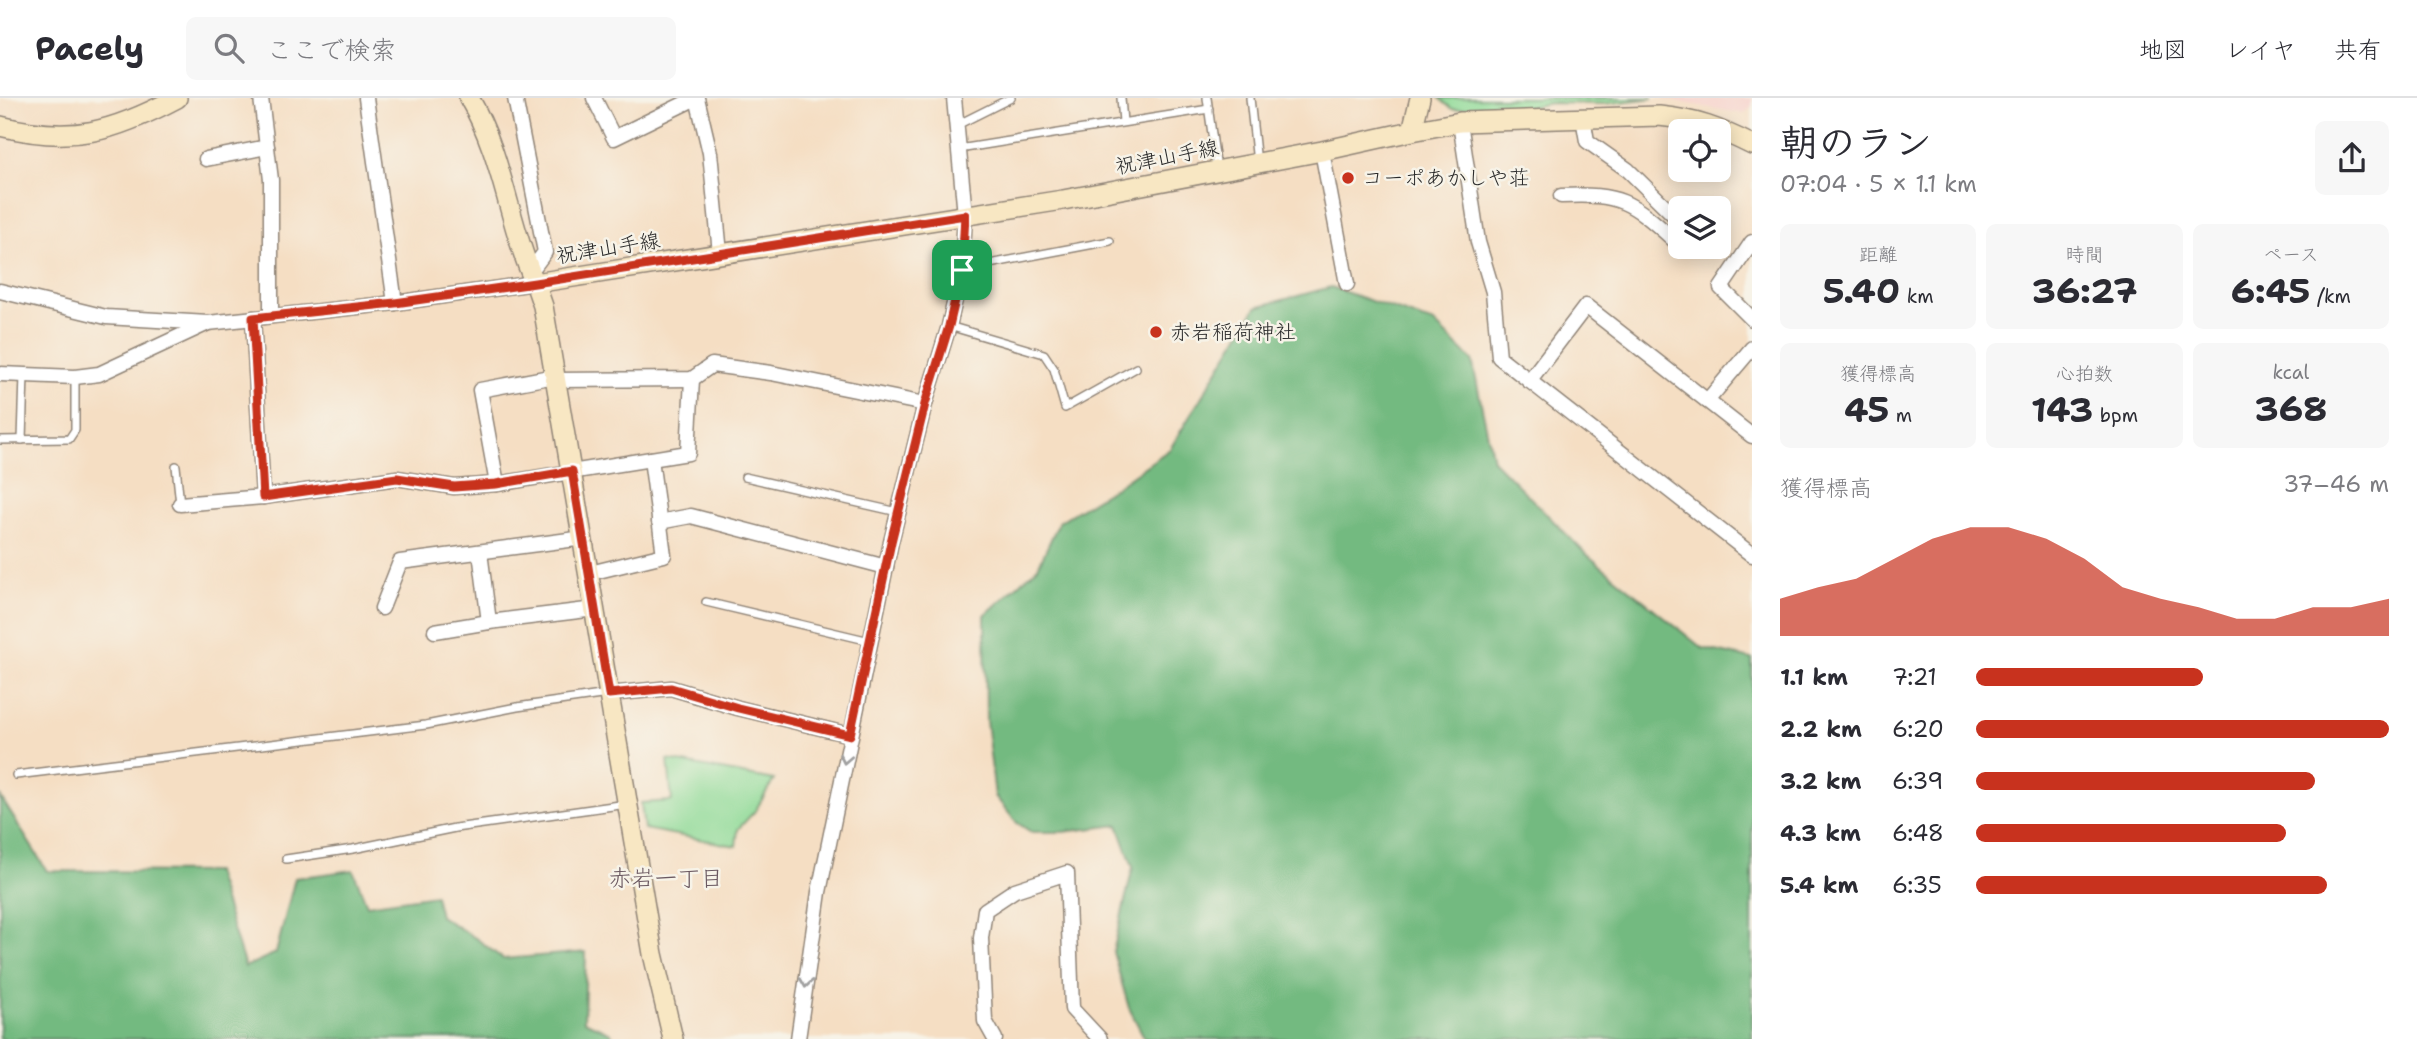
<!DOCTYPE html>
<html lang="ja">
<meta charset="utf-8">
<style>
:root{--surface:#fff;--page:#f7f7f7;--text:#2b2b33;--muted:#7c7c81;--line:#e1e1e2;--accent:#c8321e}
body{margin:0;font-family:"Shantell Sans","Klee One",sans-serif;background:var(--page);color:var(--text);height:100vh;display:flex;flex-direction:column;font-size:26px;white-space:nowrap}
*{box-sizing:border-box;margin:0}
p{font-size:23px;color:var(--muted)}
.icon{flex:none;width:38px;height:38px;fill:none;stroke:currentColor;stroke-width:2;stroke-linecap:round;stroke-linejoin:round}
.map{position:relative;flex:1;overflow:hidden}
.details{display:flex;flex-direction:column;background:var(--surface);width:665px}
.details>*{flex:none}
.tools{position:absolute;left:1668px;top:21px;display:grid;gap:14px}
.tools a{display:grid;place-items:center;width:63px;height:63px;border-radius:10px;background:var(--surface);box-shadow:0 4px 18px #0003;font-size:35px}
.pin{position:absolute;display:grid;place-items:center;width:60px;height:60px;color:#fff;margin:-30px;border-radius:14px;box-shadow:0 4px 10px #0006}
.round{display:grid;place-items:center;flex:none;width:74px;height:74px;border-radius:10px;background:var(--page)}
.headline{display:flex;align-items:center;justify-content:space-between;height:119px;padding:0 28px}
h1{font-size:38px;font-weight:700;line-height:52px}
.stats{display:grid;grid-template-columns:repeat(3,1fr);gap:10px;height:119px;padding:7px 28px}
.stats div{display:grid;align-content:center;border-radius:10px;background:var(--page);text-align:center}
.stats b{font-size:35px;font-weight:700}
.stats small{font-size:19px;font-weight:400}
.stats p{font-size:19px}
.chart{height:196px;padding:14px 28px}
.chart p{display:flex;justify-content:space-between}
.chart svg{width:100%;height:126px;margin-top:7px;fill:var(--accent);opacity:.7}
ul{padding:0 28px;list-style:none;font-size:23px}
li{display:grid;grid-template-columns:112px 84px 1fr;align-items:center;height:52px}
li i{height:18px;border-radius:9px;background:var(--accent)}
header{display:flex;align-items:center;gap:42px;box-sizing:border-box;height:98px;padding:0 35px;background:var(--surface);border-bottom:2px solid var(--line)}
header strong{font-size:33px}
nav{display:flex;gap:38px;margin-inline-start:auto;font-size:24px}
.search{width:490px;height:63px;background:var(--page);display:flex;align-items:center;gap:18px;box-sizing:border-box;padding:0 24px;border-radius:10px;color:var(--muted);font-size:26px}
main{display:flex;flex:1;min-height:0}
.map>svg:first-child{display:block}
.built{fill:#f7d0ca}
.green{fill:#8fda97;stroke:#5d8261;stroke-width:2}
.forest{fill:#73ba80;stroke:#4f7256;stroke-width:2}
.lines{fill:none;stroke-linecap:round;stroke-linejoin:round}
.lane-casing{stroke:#908477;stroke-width:10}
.street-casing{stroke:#908477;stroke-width:17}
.secondary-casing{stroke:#908477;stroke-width:22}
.lane{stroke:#fff;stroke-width:7}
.street{stroke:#fff;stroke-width:14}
.secondary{stroke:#f8e7c3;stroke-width:19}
.oneway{stroke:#a0a0a0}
.route-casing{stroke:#fff;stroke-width:14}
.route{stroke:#c8321e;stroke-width:9}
.poi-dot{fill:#c8321e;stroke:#f7f3e8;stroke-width:2.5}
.labels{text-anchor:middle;stroke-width:5;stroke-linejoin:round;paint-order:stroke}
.street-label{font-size:21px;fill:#2b2b2b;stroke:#f7f3e8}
.poi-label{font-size:21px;fill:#2b2b2b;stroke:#f7f3e8;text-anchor:start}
.neighbourhood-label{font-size:23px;fill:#6b5961;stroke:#f7f3e8}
</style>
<header>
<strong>Pacely</strong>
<div class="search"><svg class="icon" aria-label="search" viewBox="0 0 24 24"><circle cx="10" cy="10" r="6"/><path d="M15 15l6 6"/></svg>ここで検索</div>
<nav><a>地図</a><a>レイヤ</a><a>共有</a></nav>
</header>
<main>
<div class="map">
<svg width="1752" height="941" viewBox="0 0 1752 941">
<rect width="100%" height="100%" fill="#f7f3e8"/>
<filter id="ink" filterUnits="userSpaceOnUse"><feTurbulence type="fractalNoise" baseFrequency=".0143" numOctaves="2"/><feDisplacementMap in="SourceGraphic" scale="14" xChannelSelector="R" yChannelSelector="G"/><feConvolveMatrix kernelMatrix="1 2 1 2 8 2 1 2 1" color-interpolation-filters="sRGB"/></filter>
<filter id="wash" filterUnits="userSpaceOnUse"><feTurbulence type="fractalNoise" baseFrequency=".00686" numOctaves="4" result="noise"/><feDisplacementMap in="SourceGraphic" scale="28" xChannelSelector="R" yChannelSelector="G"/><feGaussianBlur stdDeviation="1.57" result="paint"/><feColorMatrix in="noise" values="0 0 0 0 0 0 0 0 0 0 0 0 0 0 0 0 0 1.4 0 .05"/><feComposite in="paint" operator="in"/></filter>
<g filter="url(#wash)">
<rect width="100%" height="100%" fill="#f5dec3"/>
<path class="built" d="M1658,0H1752V8L1743,16Z"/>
<g class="green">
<path d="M1439,0H1653L1604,6L1550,5L1530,9L1452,11Z"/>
<path d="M668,662L774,682L755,713L738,731L736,748L644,731L641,705L672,703Z"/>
</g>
<g class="forest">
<path d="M1331,189L1434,225L1472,262L1493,362L1584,454L1702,550L1752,561V941H1145L1129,910L1113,854L1133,769L1118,727L1063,734H1031L1016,724L995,698L986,623L985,517L1038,469L1059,424L1117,388L1170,351L1256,209Z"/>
<path d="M0,698L47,773L215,774L245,869L276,855L295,780L353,772L367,807L435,797L440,818L477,841L503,861L586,854L584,923L611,935L613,941H0Z"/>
</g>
</g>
<g filter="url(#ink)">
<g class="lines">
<g class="lane-casing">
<g id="lane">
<path d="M1121,0L1123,24"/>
<path d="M1207,0L1217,72"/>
<path d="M1250,0L1257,65"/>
<path d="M957,27L1011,0"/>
<path d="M959,51L1209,11"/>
<path d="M963,171L1110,143"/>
<path d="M949,228L1044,256L1054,271L1065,310L1136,270"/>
<path d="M0,342L69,341L75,332V280"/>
<path d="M22,342L24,277"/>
<path d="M176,368L180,406"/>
<path d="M745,379L898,414"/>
<path d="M706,504L870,543"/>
<path d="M16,677L426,627L517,609L608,596"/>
<path d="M286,761L353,751L455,730L627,706"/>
</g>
</g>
<g class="street-casing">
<g id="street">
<path d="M261,0L271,82V217"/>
<path d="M366,0L395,205"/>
<path d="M515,0L545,154L530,174"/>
<path d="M594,0L614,40L696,0"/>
<path d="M697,0L710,55L720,155"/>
<path d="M1583,20L1587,43L1628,72L1680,123"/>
<path d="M1460,24L1478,144L1493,194L1499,259L1752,457"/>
<path d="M1322,53L1347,186"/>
<path d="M206,61L267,49"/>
<path d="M1561,98C1620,95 1631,103 1674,142L1680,136"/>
<path d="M1752,144L1721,190L1752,221"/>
<path d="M0,193L106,219L208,225L395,205L535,185"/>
<path d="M253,220L263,399"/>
<path d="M0,276L75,279L99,276L206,226"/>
<path d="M556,282L692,281L712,267L771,275L925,306"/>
<path d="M1529,283L1586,208L1752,338"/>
<path d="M1707,303L1752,250"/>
<path d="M497,386L480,292L555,278"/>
<path d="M180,406L263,399L397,380L454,389L497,386L688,355L692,281"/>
<path d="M659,424L691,418L886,469"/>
<path d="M480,454L489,524"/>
<path d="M590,475L664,457L651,361"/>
<path d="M382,510L400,464L584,440"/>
<path d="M435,533L489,524L595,511"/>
<path d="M609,596L671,590L738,610L850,637"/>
<path d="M798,941L819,794L891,444L925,306L949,228L962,171L965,117L954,0"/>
<path d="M995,941L985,923L981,840L985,812L1015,792L1067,775L1072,911L1100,941"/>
</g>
</g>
<g class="secondary-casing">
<g id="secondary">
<path d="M469,0C503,57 508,125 535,185"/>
<path d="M0,28C72,46 113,34 177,0"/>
<path d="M1412,33L1460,24L1659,18C1697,22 1718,30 1752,47"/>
<path d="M673,941L653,856L543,208L535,185L1063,102L1322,53L1412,33L1420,0"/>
</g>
</g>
<use href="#lane" class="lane"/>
<use href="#street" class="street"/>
<use href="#secondary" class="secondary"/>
</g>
<defs><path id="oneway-chevron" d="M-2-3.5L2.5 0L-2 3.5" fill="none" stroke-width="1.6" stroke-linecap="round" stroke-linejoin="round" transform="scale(1.75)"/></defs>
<g class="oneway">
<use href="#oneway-chevron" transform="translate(845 661) rotate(101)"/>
<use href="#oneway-chevron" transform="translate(806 885) rotate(98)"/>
</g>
</g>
<g class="lines" filter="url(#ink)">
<g class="route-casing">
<path id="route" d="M965,117L962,172L949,228L925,306L891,444L850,637L738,610L671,590L609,596L572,373L496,386L454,389L397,380L263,399L253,220L395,205L535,185Z"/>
</g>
<use href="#route" class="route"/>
</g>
<g class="poi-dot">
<circle cx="1348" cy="80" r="7"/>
<circle cx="1156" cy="234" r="7"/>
</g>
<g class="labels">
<g class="street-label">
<text transform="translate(1167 59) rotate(-11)" y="7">祝津山手線</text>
<text transform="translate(608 150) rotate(-9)" y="7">祝津山手線</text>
</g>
<g class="poi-label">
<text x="1362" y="87">コーポあかしや荘</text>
<text x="1170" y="241">赤岩稲荷神社</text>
</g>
<g class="neighbourhood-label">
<text x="666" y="788">赤岩一丁目</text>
</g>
</g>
</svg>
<div class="tools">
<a><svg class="icon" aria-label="locate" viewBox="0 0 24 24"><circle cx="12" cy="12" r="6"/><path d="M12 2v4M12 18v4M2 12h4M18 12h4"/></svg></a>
<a><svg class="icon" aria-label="layers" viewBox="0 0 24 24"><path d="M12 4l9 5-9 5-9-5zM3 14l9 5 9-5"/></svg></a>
</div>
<div class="pin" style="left:962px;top:172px;background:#1e9e55"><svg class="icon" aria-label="arrive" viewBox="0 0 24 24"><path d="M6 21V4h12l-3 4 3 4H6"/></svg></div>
</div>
<section class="details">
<div class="headline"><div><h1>朝のラン</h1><p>07:04 · 5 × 1.1 km</p></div><a class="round"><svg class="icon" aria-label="share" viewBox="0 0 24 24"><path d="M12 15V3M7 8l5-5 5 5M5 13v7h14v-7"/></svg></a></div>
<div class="stats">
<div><p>距離</p><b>5.40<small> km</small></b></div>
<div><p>時間</p><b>36:27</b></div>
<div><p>ペース</p><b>6:45<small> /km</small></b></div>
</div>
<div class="stats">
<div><p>獲得標高</p><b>45<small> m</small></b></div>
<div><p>心拍数</p><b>143<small> bpm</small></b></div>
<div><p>kcal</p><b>368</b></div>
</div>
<div class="chart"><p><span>獲得標高</span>37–46 m</p>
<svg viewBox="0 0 160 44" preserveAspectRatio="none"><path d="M0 44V31L10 27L20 24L30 17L40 10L50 6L60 6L70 10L80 17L90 27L100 31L110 34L120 38L130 38L140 34L150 34L160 31V44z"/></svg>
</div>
<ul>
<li><b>1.1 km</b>7:21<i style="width:55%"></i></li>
<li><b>2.2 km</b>6:20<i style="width:100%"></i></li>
<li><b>3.2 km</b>6:39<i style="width:82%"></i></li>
<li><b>4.3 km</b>6:48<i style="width:75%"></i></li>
<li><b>5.4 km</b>6:35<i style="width:85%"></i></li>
</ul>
</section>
</main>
